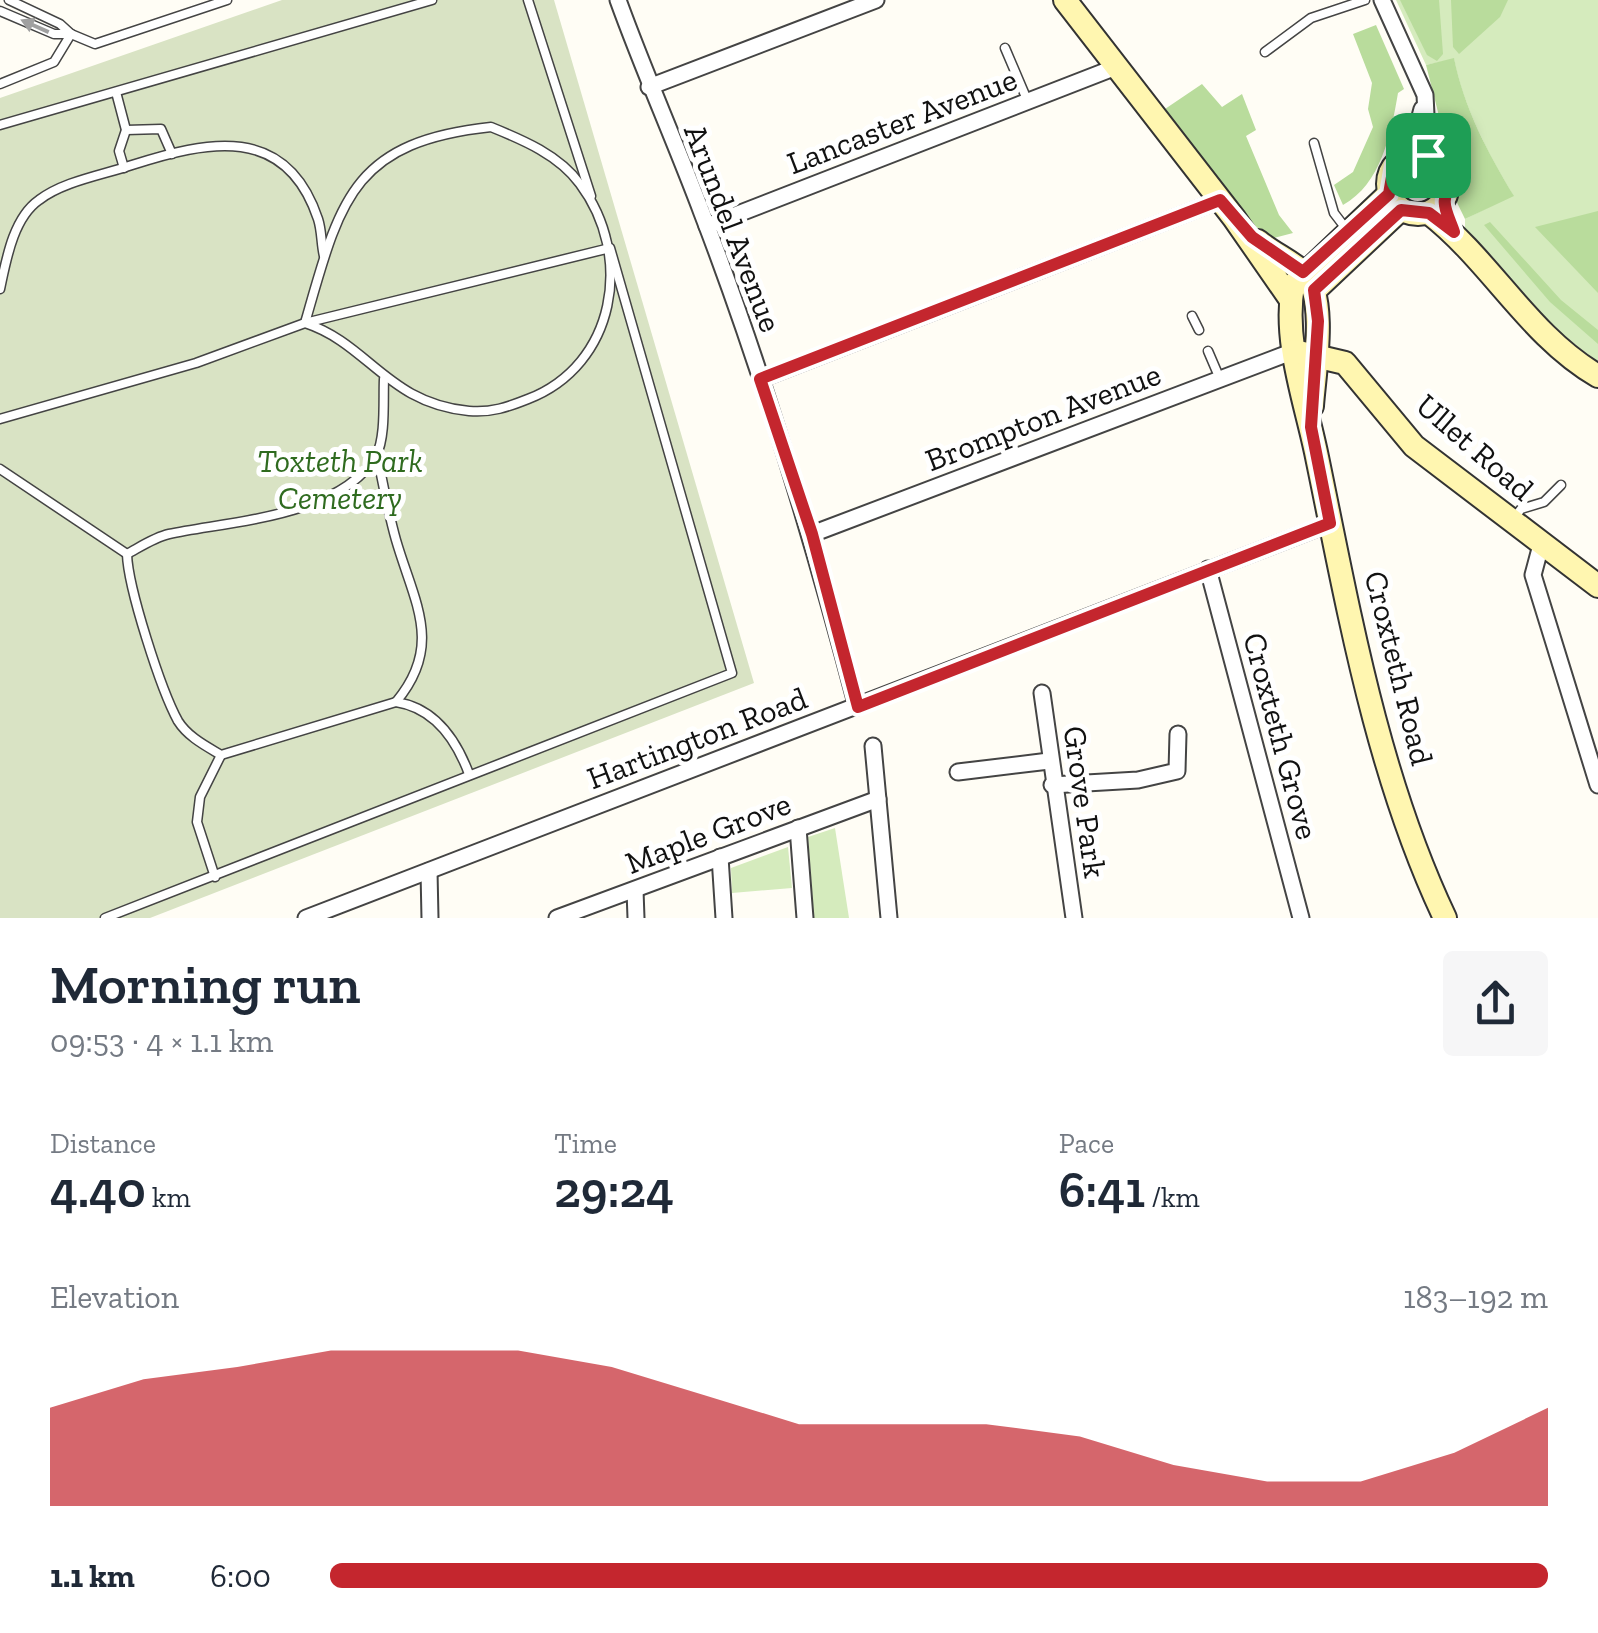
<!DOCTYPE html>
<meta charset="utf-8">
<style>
:root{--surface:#fff;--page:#f6f6f7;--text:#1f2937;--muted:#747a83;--accent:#c4262e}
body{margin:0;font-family:"Zilla Slab",serif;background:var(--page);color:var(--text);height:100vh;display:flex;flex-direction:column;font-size:38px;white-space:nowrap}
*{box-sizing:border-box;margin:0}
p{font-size:32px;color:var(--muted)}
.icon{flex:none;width:55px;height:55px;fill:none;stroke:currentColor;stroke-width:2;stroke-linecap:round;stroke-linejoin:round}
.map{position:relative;height:918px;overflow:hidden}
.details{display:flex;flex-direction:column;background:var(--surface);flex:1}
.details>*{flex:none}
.pin{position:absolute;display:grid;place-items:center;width:85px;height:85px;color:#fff;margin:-42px;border-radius:20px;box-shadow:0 5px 15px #0006}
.round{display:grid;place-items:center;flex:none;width:105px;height:105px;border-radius:10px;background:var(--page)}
.overview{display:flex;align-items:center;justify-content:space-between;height:170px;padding:0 50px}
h1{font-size:55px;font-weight:600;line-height:75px}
.stats{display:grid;grid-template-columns:repeat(3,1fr);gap:15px;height:170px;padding:10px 50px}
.stats div{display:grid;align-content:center}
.stats b{font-size:50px;font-weight:600}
.stats small{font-size:28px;font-weight:400}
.stats p{font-size:28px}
.chart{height:280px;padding:20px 50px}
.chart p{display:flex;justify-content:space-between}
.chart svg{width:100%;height:180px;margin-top:10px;fill:var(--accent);opacity:.7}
ul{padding:0 50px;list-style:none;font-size:32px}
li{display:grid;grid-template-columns:160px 120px 1fr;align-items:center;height:75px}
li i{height:25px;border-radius:12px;background:var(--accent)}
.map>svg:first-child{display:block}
.green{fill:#d5ebbd}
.forest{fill:#b9dc9c}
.cemetery{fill:#d9e3c4}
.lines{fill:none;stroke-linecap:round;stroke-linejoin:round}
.lane-casing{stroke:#444;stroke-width:11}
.street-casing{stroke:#444;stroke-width:19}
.secondary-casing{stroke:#333;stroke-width:26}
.lane{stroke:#fff;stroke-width:8}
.street{stroke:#fff;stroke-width:15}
.secondary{stroke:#fff6b0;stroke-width:22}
.oneway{fill:#a0a0a0}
.route-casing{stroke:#fff;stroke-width:20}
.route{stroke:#c4262e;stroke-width:12}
.labels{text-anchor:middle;stroke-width:10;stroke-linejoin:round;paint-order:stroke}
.street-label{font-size:32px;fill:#111;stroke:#fff}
.park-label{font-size:32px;font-style:italic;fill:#2f6b1f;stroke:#fff}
</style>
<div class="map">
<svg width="1598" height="918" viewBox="0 0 1598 918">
<rect width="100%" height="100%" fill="#fffdf5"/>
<g class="green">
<path d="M1396,0H1598V363L1526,305L1465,228V219L1513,195C1488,153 1464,108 1454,59L1426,65Z"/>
<path d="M835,828L849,918H814L808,837Z"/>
<path d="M788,847L792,888L732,893L731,868Z"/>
</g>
<g class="forest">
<path d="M1400,0H1439L1443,54L1437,61L1427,55Z"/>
<path d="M1451,0H1508L1500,17L1459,54L1453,47Z"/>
<path d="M1376,25L1404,89L1398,93C1391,134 1381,184 1343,205L1334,185L1353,172L1373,127L1368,109L1372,83L1353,34Z"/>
<path d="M1454,58C1464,108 1488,153 1514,196L1465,219L1446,180L1438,112L1426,65Z"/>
<path d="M1202,84L1222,107L1242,94L1256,130L1246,136L1279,215L1293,233L1266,240L1165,109Z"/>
<path d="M1598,211V293L1535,227Z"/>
<path d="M1490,222L1561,300L1598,330V344L1550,302L1484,225Z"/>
</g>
<path class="cemetery" d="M282,0H554L754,683L150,918H0V98Z"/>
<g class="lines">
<g class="lane-casing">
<g id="lane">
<path d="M9,0L60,24L71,34"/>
<path d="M528,0L591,196"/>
<path d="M0,11L54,34H71L95,44L227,0"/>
<path d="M1005,48L1028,102"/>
<path d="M1265,52L1311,18L1365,0"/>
<path d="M0,84L54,62L71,34"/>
<path d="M116,92L126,130L119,151L124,168"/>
<path d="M0,125L432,0"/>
<path d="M491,127C523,140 559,155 580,184C634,256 616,365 528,399C508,407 491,413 469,411C387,403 369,344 305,323C340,201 351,142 491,127Z"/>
<path d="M126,130L161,129L172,154"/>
<path d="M1314,143L1334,213L1347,230"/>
<path d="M0,289C6,261 13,218 39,200C64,181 103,175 132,165C207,141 286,123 318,219C322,231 321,244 324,256"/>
<path d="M1192,316L1199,330"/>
<path d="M1208,351L1220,379"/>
<path d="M0,419L196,363L305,323L610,248L732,673L105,918"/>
<path d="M0,469L127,554C140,547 155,537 169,534C230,521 340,517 376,456C386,437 383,400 384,379"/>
<path d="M1514,518L1521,509L1544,502L1561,485"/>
<path d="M127,554C128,588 161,690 178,721C188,737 206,746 221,755L396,702C444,645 414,602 396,540C388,512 383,483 377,455"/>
<path d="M396,702C435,708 456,739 469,774"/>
<path d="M215,877L197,822L200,797L221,755"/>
</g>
</g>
<g class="street-casing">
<g id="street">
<path d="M618,0C644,72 675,141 702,213C764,374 813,540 857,707"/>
<path d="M1382,0L1425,95L1428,155"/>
<path d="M649,87L876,0"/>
<path d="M1410,154L1422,109"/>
<path d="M707,226L1116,67"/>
<path d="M761,379L1220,200"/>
<path d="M812,534L1294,351"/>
<path d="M1541,545L1533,575L1598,785"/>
<path d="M1208,569L1301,918"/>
<path d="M1042,693L1074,918"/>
<path d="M873,746L889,918"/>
<path d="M958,772L1049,761"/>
<path d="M1052,785L1138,780L1177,771L1178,734"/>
<path d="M798,828L805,918"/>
<path d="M720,857L724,918"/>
<path d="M429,871L430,918"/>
<path d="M635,890L636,918"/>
<path d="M306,918L1331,523"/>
<path d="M557,918L878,799"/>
</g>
</g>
<g class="secondary-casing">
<g id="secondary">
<path d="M1065,0L1234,218L1291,300"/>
<circle cx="1418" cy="184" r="30"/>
<path d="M1389,194L1293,285C1283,343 1306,402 1317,457C1349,612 1377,775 1445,918"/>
<path d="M1429,213C1491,261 1529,336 1598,376"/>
<path d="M1258,241C1272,253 1291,261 1304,273C1328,296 1314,375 1312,406"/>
<path d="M1315,290L1401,209"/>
<path d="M1294,351L1345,363L1414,446L1598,586"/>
</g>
</g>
<use href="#lane" class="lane"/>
<use href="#street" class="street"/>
<use href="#secondary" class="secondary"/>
</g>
<defs><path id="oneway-solid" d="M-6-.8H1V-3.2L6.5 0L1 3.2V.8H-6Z" transform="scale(2.5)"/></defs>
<use class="oneway" href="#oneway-solid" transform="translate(35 26) rotate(-156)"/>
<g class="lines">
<g class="route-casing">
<path id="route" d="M1410,154L1428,155C1449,166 1448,178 1445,199C1443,208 1451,222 1454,232L1429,213L1401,210L1314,290L1318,321L1311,427L1330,523L858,707L812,534L760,379L1220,200L1252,237L1303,272L1389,194L1394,165Z"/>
</g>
<use href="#route" class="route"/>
</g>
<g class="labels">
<g class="street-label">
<text transform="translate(902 121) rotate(-21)" y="11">Lancaster Avenue</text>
<text transform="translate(733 228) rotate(69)" y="11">Arundel Avenue</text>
<text transform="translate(1043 417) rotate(-21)" y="11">Brompton Avenue</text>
<text transform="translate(1475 447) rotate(41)" y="11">Ullet Road</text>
<text transform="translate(1399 668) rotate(76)" y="11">Croxteth Road</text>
<text transform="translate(1281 736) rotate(75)" y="11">Croxteth Grove</text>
<text transform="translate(697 738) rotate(-21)" y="11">Hartington Road</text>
<text transform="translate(1085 802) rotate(82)" y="11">Grove Park</text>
<text transform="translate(708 833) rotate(-21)" y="11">Maple Grove</text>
</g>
<g class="park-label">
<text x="340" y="472">Toxteth Park<tspan x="340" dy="37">Cemetery</tspan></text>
</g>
</g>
</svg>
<div class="pin" style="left:1428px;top:155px;background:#1e9e55"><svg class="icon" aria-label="arrive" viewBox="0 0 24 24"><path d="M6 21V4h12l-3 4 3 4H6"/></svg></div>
</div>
<section class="details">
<div class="overview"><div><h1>Morning run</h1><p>09:53 · 4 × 1.1 km</p></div><a class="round"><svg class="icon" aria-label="share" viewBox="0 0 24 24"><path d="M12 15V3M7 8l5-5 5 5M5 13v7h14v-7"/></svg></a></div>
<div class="stats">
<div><p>Distance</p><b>4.40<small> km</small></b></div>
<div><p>Time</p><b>29:24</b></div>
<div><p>Pace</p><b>6:41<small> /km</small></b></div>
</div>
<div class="chart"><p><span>Elevation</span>183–192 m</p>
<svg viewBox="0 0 160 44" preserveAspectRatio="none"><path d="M0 44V20L10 13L20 10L30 6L40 6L50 6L60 10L70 17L80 24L90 24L100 24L110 27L120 34L130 38L140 38L150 31L160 20V44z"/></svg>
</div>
<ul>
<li><b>1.1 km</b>6:00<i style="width:100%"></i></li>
</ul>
</section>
